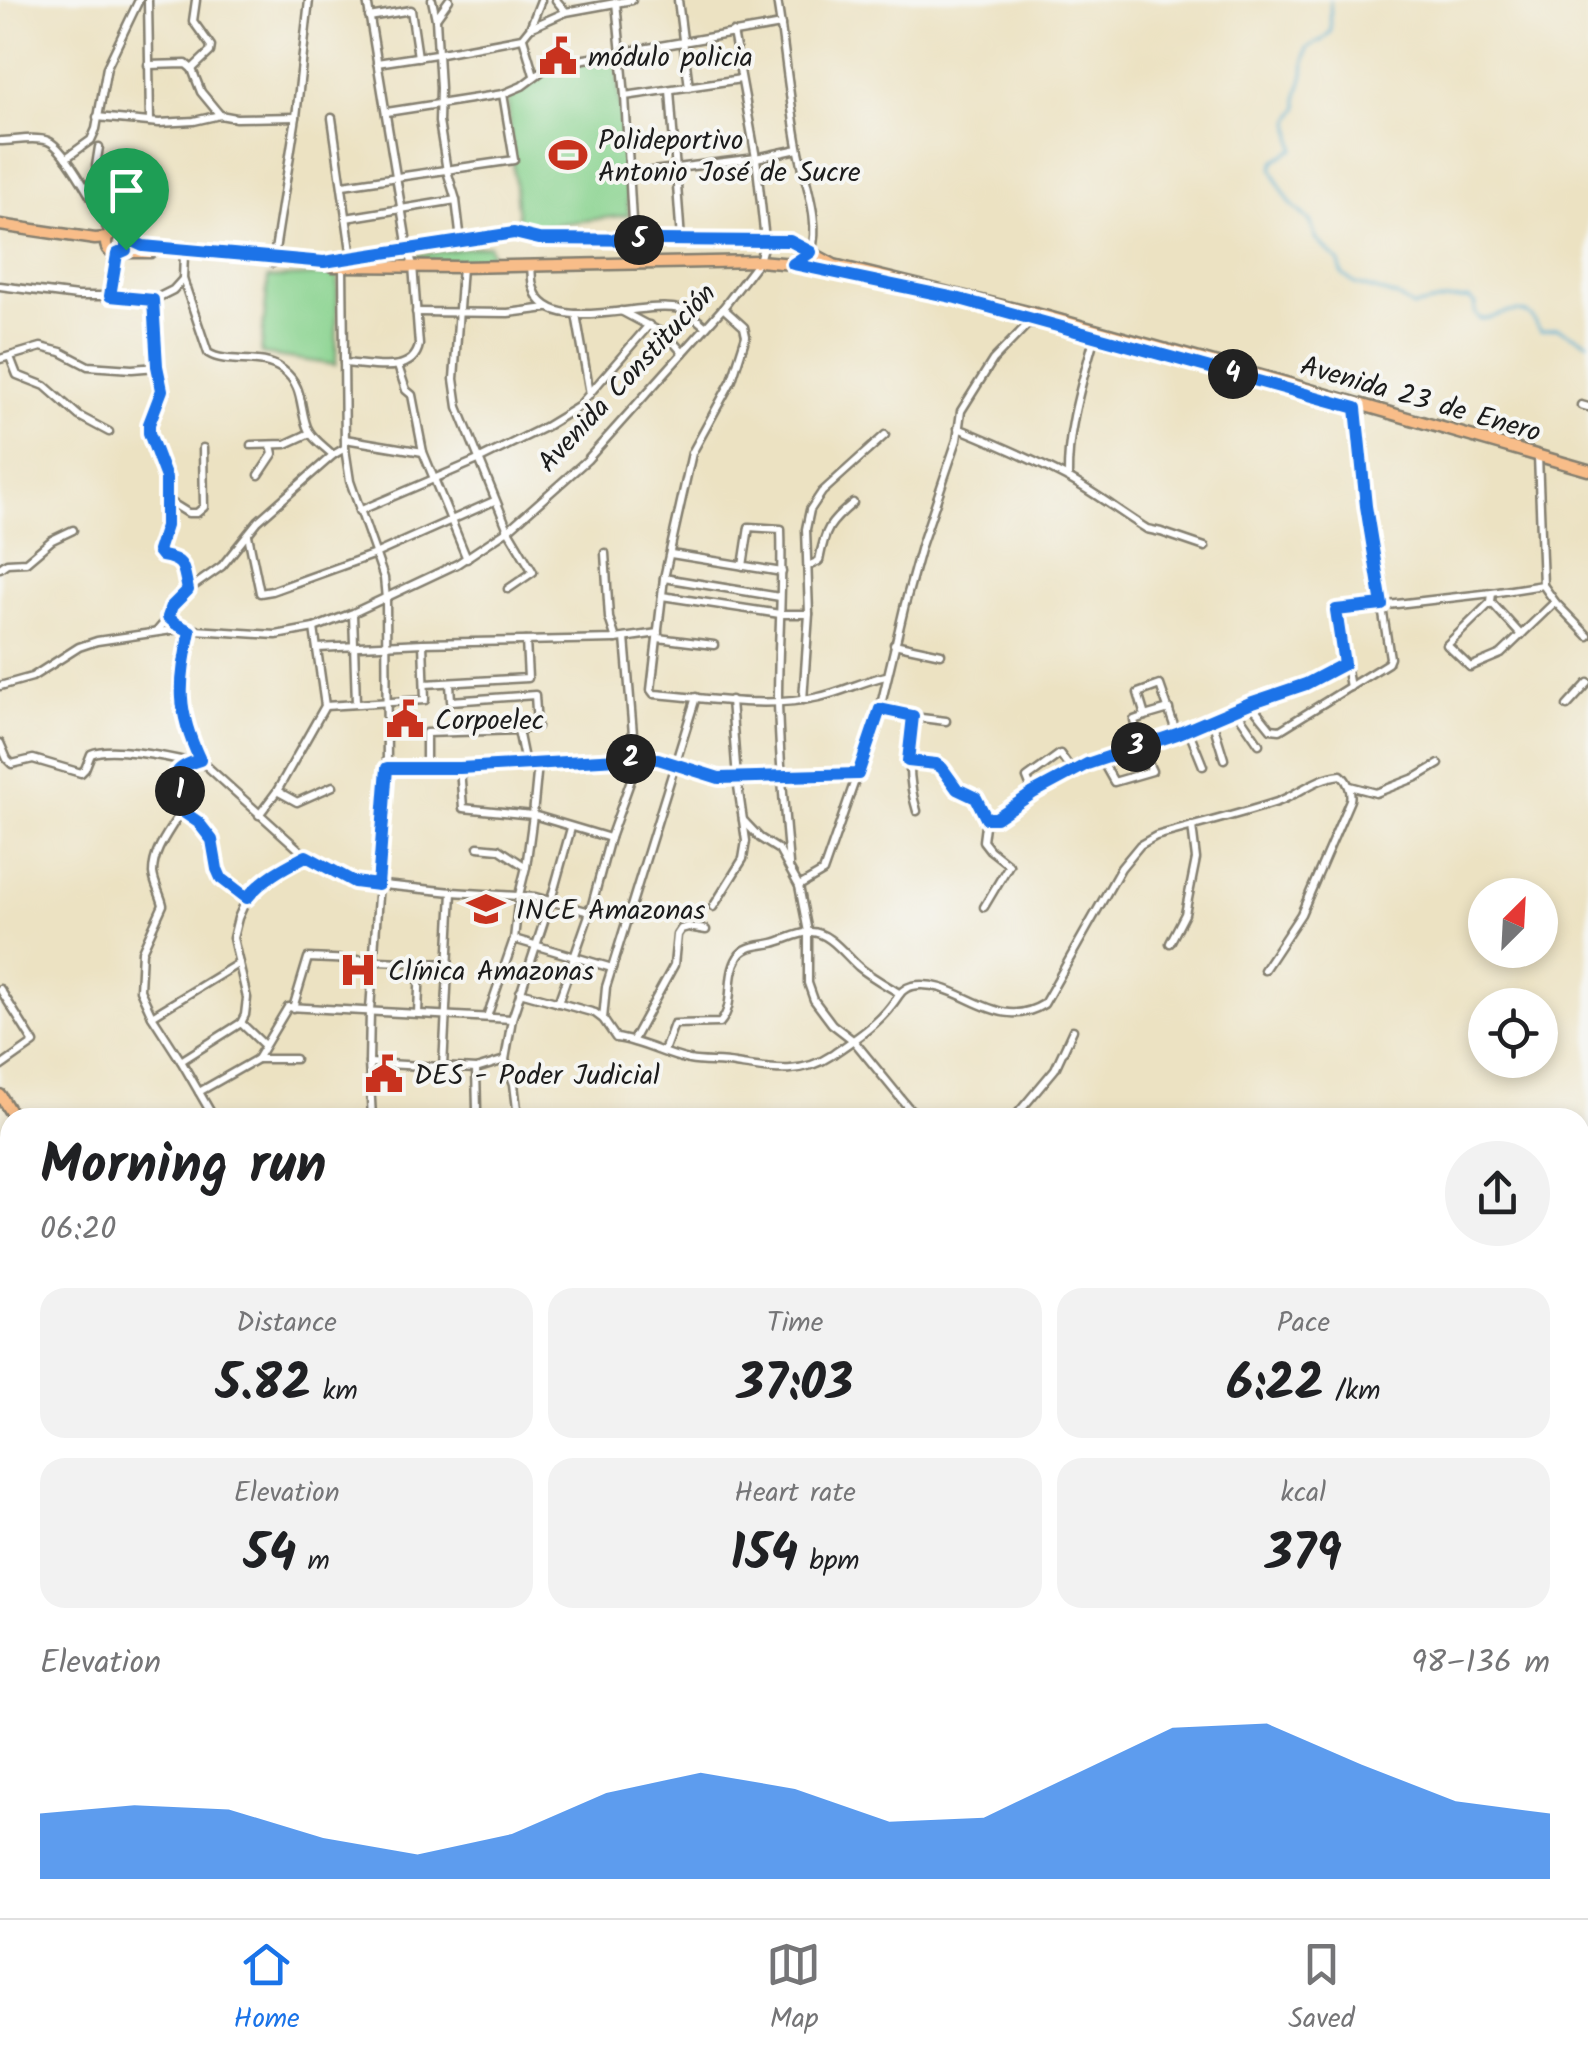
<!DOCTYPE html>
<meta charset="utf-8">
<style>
:root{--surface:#fff;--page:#f2f2f2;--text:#202124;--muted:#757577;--line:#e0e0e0;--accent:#1a73e8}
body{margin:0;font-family:Kalam,sans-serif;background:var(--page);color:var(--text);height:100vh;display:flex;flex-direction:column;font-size:38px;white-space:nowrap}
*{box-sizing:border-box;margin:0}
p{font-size:32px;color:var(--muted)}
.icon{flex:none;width:55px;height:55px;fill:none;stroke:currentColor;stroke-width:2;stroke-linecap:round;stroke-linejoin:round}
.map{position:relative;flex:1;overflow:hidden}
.sheet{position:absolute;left:0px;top:1108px;width:1590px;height:812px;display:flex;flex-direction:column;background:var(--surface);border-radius:30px 30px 0 0;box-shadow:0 5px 15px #0003}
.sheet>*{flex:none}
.needle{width:65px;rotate:24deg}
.controls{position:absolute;left:1468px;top:878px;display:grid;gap:20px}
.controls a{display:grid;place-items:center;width:90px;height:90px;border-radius:50%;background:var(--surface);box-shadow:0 5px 15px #0003;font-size:50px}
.pin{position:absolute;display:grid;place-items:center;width:85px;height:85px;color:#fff;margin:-102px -42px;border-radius:50% 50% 50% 0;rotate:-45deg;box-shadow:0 0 10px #0007}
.pin .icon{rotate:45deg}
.km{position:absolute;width:50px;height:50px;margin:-25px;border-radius:50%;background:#222;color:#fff;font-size:28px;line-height:50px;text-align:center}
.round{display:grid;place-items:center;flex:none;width:105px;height:105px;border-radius:52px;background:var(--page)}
.head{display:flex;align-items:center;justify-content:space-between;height:170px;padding:0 40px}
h1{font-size:55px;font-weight:700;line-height:75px}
.metrics{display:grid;grid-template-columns:repeat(3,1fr);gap:15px;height:170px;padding:10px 40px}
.metrics div{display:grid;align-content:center;border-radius:25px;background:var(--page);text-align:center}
.metrics b{font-size:50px;font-weight:700}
.metrics small{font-size:28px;font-weight:400}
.metrics p{font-size:28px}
.chart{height:280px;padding:20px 40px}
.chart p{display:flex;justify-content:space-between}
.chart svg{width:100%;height:180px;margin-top:10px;fill:var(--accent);opacity:.7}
.tabs{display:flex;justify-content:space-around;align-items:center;height:140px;border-top:2px solid var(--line);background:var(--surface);font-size:28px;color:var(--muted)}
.tabs a{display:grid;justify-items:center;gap:5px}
.tabs .active{color:var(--accent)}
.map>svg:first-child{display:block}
.green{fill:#89d38f;stroke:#527856;stroke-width:2.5}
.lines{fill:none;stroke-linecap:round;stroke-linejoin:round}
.stream{stroke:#52abcf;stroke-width:2.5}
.minor-casing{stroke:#847f6f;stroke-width:11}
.major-casing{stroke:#847f6f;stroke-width:15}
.minor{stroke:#fff;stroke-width:6}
.major{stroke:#f8bd89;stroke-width:10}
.route-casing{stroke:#fff;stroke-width:20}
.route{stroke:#1a73e8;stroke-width:12}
.labels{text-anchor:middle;stroke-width:8;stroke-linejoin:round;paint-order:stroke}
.poi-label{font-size:28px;fill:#1c1c1c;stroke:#f6f6f2;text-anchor:start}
.street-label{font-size:28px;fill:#1c1c1c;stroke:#f6f6f2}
</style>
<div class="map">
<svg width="1588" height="1918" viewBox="0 0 1588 1918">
<rect width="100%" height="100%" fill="#f6f6f2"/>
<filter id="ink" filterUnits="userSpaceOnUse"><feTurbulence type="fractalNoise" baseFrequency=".01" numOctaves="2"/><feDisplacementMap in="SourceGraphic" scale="20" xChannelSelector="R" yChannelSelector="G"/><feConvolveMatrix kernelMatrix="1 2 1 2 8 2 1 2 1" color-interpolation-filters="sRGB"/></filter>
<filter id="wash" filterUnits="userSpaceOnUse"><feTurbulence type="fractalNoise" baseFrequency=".0048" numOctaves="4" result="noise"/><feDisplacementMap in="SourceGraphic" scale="40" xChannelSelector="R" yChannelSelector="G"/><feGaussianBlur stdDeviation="2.25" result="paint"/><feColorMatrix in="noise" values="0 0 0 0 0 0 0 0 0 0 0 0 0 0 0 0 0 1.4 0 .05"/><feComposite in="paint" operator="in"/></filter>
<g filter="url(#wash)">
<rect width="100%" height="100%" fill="#ece2c2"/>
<g class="green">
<path d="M616,57L629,215L519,229L507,96C530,91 531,78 549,69C568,59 595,60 616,57Z"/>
<path d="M489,245L494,262L420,261L416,259L419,255Z"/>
<path d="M338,274L336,365L261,354L268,278Z"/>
</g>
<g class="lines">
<path class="stream" d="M1330,0L1331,31L1321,41L1307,48C1304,57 1305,64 1304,74C1302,86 1295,94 1299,107L1291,121L1295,149L1275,160L1272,168L1280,186L1291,204L1310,221L1317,240L1339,262L1342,274L1355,284L1396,296L1413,307L1445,300L1469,299L1476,304L1475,312L1480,319C1496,320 1515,303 1531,316C1535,320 1537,326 1541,331L1557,328L1588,342"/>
</g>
</g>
<g filter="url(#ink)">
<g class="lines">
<g class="minor-casing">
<g id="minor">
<path d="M148,0L150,122"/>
<path d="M432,0L436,19L440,88L439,122L447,171L456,200L461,241"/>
<path d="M556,0L566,12"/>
<path d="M678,0L689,87"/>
<path d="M777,0C785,48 789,98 798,146C803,177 822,222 811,252"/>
<path d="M616,2L625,96L633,239"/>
<path d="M369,17L411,10L418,57"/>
<path d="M436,18L449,0"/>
<path d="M532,27L566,12L632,0"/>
<path d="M523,38L534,75"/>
<path d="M377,63L436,54L522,38L530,28L541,0"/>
<path d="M148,65L186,64L192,69L201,92L220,115"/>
<path d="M192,69L210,52L211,46L193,21L196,0"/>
<path d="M670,90L681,240"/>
<path d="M625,96L741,79"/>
<path d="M387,112L503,94L522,86L550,65L781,25"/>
<path d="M97,117L159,123L194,121L220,115L236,118L296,117"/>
<path d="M332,118L352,258"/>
<path d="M0,141C14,141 35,136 48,141C66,148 102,216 110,235"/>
<path d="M99,147L96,166L98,168L141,176"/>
<path d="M66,158L91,140L96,129L107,67L139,0"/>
<path d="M629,174L756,158L798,149"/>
<path d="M343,185L514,160L503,94"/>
<path d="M346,218L456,200"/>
<path d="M117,233L124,173"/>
<path d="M122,234L129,174"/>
<path d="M184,254L183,279L208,353C229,366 261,353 283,370C304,386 299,406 307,427C311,438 325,447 333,455"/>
<path d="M273,263L296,117L309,0"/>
<path d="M343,266L345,448L350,481L384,578L386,599L387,768L370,1010L369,1063L372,1118"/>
<path d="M531,266C532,273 531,282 534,289C549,337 642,300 679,309C689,311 697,320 705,326"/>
<path d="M462,267L454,379L458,407L508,530L533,572L508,589"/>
<path d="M0,286L77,296H110L153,300L173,290L183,279"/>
<path d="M110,296L117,254"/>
<path d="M153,300L157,367L162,390L149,424V433L166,479V526L158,551L161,556C186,560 183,568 188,590"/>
<path d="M723,308L744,327L746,336L732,380L692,453L664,578L651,690L654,694C708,698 766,709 819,697C842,692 863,681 886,676"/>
<path d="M621,311L668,336L683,353"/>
<path d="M416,312L508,313L547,308"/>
<path d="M576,314L590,394"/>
<path d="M10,357L17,375L45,386L79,416L109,432"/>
<path d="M0,359L41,347L61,352L88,366L132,369L157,367"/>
<path d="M344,363C368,364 413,377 419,345L413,265L408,249L367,0"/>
<path d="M398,366L406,390L412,395L423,452L467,559"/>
<path d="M1581,405L1588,407"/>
<path d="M958,428C995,443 1031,459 1066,477C1094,492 1120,512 1147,529L1161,532L1205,547"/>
<path d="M345,439L423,452"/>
<path d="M251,445L286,444L310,433"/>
<path d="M1538,456L1543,585L1555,602L1588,636"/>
<path d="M259,475L273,454L271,445"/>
<path d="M1068,478C1067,428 1082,383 1095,335"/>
<path d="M167,500L188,513H197L204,507L203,448"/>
<path d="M359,511L478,460L545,427L578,407L649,325"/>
<path d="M248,535L260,593L272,591L375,554L494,501"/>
<path d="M605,553L609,618L616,639"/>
<path d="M671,554L782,572"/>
<path d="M743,566L749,527L781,529C783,586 778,643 778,700C779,755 784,809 789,864"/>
<path d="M808,566L819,561C825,529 829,523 853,503"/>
<path d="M0,568L7,563L26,562L52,540L73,530"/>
<path d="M664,578L780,597"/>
<path d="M1492,593L1491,602L1447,645L1470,667L1501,654L1555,602"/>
<path d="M662,596L780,614H809"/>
<path d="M1491,602L1521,635"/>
<path d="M353,614L356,703"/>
<path d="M169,617L176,624L190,631L182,668L181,695L183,718L200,760L305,855L354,882L452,892L535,897L590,912"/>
<path d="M157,631L169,617L171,606L188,590L222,566L258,521L333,455L345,448"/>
<path d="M658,638L714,645"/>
<path d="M894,644L941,654"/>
<path d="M317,648L423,643L616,639L658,633"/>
<path d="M450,683L451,701L535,695L537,726L518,730"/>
<path d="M425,684L528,678L526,641"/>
<path d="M0,686L32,677L79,647L97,641L179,629L276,635L314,628L353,613L457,564L508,530L587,460L723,308L759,261L765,240L756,158L733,32"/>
<path d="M1350,687L1336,611L1492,593L1543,585"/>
<path d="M803,700L809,614L806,529L810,510L822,492L885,435"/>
<path d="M1250,703L1271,729L1280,730L1388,663L1390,658L1366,506L1357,409"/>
<path d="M325,706L425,700L423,643"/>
<path d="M1567,706L1588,683"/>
<path d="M880,709L913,717L946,721"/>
<path d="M1235,709L1259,744"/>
<path d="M1145,716L1169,709"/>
<path d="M913,717C909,750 907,779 917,811"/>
<path d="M1212,720L1224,759"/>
<path d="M1188,729L1203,766"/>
<path d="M0,743L7,759L12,764L33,759L81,773L85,769L91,754C109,745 168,757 189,762"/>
<path d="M1101,759L1114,782L1152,771L1140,746L1134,720L1145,716L1138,693L1160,685L1177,734"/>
<path d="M200,760C160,772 182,780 184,805C174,827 153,847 153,873C154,884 161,895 163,905L142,951L140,990L152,1016L181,1061L214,1118"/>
<path d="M908,761L936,765L942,768L957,789L976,798L986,818H996L1033,793L1087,765L1177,734L1250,703L1306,684L1344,663"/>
<path d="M426,767V733L518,730L525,764"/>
<path d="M387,768H460L635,758L658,759L719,778L858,774"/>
<path d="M460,768L463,808L533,815L610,838"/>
<path d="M1350,786L1376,793L1417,777L1439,764"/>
<path d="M277,791L297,802L333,786"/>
<path d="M1033,793L1027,778L1060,754L1073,772"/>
<path d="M182,811L197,822L212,840L217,869L221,877L247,898"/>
<path d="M259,815L277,791L325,706L314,628"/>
<path d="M743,820L760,838L779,850L799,886L808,932V983L814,1000L832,1024L854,1041L907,1106L920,1118"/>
<path d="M478,847L499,849L526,867"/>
<path d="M799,886L823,872L880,709L905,604L921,546L957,440L961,411L993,360L1027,325L1039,320"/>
<path d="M713,907L743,859L746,841L737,779L731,700"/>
<path d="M984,907L1009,865L990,850L983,841L986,818"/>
<path d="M514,939L612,968"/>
<path d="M1170,943L1185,914L1196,859L1192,826"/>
<path d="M0,989L34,1043L0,1067"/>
<path d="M520,992L595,1013L603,1019L616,1038C642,1041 664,1055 689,1060C704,1063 720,1061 735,1064C769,1069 801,1076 832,1055C852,1041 876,1026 891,1006C899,997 900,989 912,986C959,977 995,1035 1044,1004L1121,868L1140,845L1156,836C1196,825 1237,815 1277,802C1299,794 1316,777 1341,775C1348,781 1352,792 1350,800L1301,914L1264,970"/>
<path d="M558,1003L590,912L610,838L633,774L635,758L625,638"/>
<path d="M293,1008L308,958L449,964"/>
<path d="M418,1013L420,965"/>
<path d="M152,1016L239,963"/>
<path d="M487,1017L514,939L519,895L526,867L533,815L538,764"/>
<path d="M603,1019L606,987L612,968L696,697"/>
<path d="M241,1023L264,1045"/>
<path d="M633,1040L674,965L677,935L681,929L688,927L706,930"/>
<path d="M664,1051L674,1024L720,1023C736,1005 725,978 738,957C745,945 760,946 773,943C785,940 798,933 810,932C829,931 846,956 859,967C871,977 886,985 899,993"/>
<path d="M257,1059H295"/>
<path d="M181,1061L241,1023L245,1015L247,998L233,938L238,918L247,898L258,884L305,856"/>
<path d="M369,1063L476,1069L505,1060"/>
<path d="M443,1067L452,892"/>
<path d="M476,1069L477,1110"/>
<path d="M199,1092L257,1059L288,1007L512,1019"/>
<path d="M517,1109L514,1084L505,1060L512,1019L551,900L571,828"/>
<path d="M1014,1118L1055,1069L1073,1030"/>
<path d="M0,1180L10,1184"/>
<path d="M1580,1198H1588"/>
<path d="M0,1461L10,1457"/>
<path d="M0,1600L10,1605"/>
<path d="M0,1648L10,1645"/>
<path d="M311,1910L313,1918"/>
<path d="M318,1910L320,1918"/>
<path d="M494,1910L507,1918"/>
<path d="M621,1910L633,1917"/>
<path d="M669,1910L675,1918"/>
<path d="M734,1910L751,1918"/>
<path d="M828,1910L844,1918"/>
<path d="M1302,1910L1311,1918"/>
<path d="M1456,1910L1460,1918"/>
<path d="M360,1915L362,1918"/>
<path d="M442,1918L446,1910"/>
<path d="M526,1918L530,1910"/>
<path d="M1252,1918L1260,1910"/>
</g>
</g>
<g class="major-casing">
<g id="major">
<path d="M0,225L95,239L107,238"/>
<circle cx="117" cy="243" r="11"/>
<path d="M126,238L143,246L324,262L514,233L539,239L790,241L834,265L1044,316L1279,381L1588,470"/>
<path d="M124,252H151"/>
<path d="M332,266L462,267L759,261L793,264L858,278"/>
<path d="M0,1095L14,1118"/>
<path d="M1360,1910L1366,1918"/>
</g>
</g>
<use href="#minor" class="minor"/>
<use href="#major" class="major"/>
</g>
</g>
<g class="lines" filter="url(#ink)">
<g class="route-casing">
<path id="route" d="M514,233L539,239L790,241L811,252L793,264L956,298L1356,408L1366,506L1382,605L1336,610L1344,664L1306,684L1250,703L1177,734L1087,764L1033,793L996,818H986L976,798L957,789L942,768L936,764L908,761L913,716L880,709L858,774L719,778L658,759L635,758L460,768H387L378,885L354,882L306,856C283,868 263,878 247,898L221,878L217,869L212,840L198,822L182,811C189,785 155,773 200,760C176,709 179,684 190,631L176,624L168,617L172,606L188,590C183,568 186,560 162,556L158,551L166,526V478L149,433V424L162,390L157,366L153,300L110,296L117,254L126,250V238L143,246L324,262Z"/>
</g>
<use href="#route" class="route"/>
</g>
<defs>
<g id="civic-bare" transform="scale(3)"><path d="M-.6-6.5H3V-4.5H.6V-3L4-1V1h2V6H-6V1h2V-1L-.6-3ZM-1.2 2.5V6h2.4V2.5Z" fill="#c8321e" stroke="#f6f6f2" stroke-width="2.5" paint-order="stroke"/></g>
<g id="stadium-bare" transform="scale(3)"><path d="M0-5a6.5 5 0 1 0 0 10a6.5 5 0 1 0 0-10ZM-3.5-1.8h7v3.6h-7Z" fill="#c8321e" stroke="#f6f6f2" stroke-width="2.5" paint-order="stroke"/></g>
<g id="university-bare" transform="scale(3)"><path d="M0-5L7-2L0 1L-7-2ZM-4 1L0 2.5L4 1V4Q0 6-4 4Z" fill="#c8321e" stroke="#f6f6f2" stroke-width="2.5" paint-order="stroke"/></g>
<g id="hospital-bare" transform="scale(3)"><path d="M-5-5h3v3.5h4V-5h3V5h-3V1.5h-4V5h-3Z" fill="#c8321e" stroke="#f6f6f2" stroke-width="2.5" paint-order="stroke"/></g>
</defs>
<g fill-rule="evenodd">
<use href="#civic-bare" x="558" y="56"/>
<use href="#stadium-bare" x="568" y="155"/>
<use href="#civic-bare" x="405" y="719"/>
<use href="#university-bare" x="486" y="909"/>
<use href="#hospital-bare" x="358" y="970"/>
<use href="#civic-bare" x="384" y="1074"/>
</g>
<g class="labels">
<g class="poi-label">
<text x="588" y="66">módulo policia</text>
<text x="598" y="149">Polideportivo<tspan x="598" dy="32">Antonio José de Sucre</tspan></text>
<text x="435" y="729">Corpoelec</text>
<text x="516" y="919">INCE Amazonas</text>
<text x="388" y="980">Clínica Amazonas</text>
<text x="414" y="1084">DES - Poder Judicial</text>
</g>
<g class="street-label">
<text transform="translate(626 377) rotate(-47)" y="10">Avenida Constitución</text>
<text transform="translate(1421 398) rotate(16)" y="10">Avenida 23 de Enero</text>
</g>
</g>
</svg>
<div class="controls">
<a><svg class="needle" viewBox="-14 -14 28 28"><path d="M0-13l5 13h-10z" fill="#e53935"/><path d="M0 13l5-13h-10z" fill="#757577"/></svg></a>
<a><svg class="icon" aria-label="locate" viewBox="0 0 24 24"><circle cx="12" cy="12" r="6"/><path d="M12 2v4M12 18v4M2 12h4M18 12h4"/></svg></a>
</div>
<div class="pin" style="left:126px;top:250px;background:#1e9e55"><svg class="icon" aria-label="arrive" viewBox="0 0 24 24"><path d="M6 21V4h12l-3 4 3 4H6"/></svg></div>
<b class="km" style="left:180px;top:791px">1</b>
<b class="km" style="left:631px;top:759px">2</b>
<b class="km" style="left:1136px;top:747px">3</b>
<b class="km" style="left:1233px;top:374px">4</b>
<b class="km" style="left:639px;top:240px">5</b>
<section class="sheet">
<div class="head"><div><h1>Morning run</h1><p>06:20</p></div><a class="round"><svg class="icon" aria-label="share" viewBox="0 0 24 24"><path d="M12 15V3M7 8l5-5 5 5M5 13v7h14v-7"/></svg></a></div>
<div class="metrics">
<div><p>Distance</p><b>5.82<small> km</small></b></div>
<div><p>Time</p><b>37:03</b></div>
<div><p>Pace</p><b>6:22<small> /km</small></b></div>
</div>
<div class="metrics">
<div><p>Elevation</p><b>54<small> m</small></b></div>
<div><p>Heart rate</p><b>154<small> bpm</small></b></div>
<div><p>kcal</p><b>379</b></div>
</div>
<div class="chart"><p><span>Elevation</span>98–136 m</p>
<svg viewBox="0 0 160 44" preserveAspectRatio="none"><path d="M0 44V28L10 26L20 27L30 34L40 38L50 33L60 23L70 18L80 22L90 30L100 29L110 18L120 7L130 6L140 16L150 25L160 28V44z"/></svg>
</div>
</section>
</div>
<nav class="tabs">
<a class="active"><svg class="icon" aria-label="home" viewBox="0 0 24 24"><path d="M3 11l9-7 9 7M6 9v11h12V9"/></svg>Home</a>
<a><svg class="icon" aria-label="map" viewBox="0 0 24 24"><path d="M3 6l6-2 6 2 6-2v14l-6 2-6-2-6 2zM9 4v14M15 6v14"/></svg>Map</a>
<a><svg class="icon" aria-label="saved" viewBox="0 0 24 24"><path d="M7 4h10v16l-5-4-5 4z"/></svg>Saved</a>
</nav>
